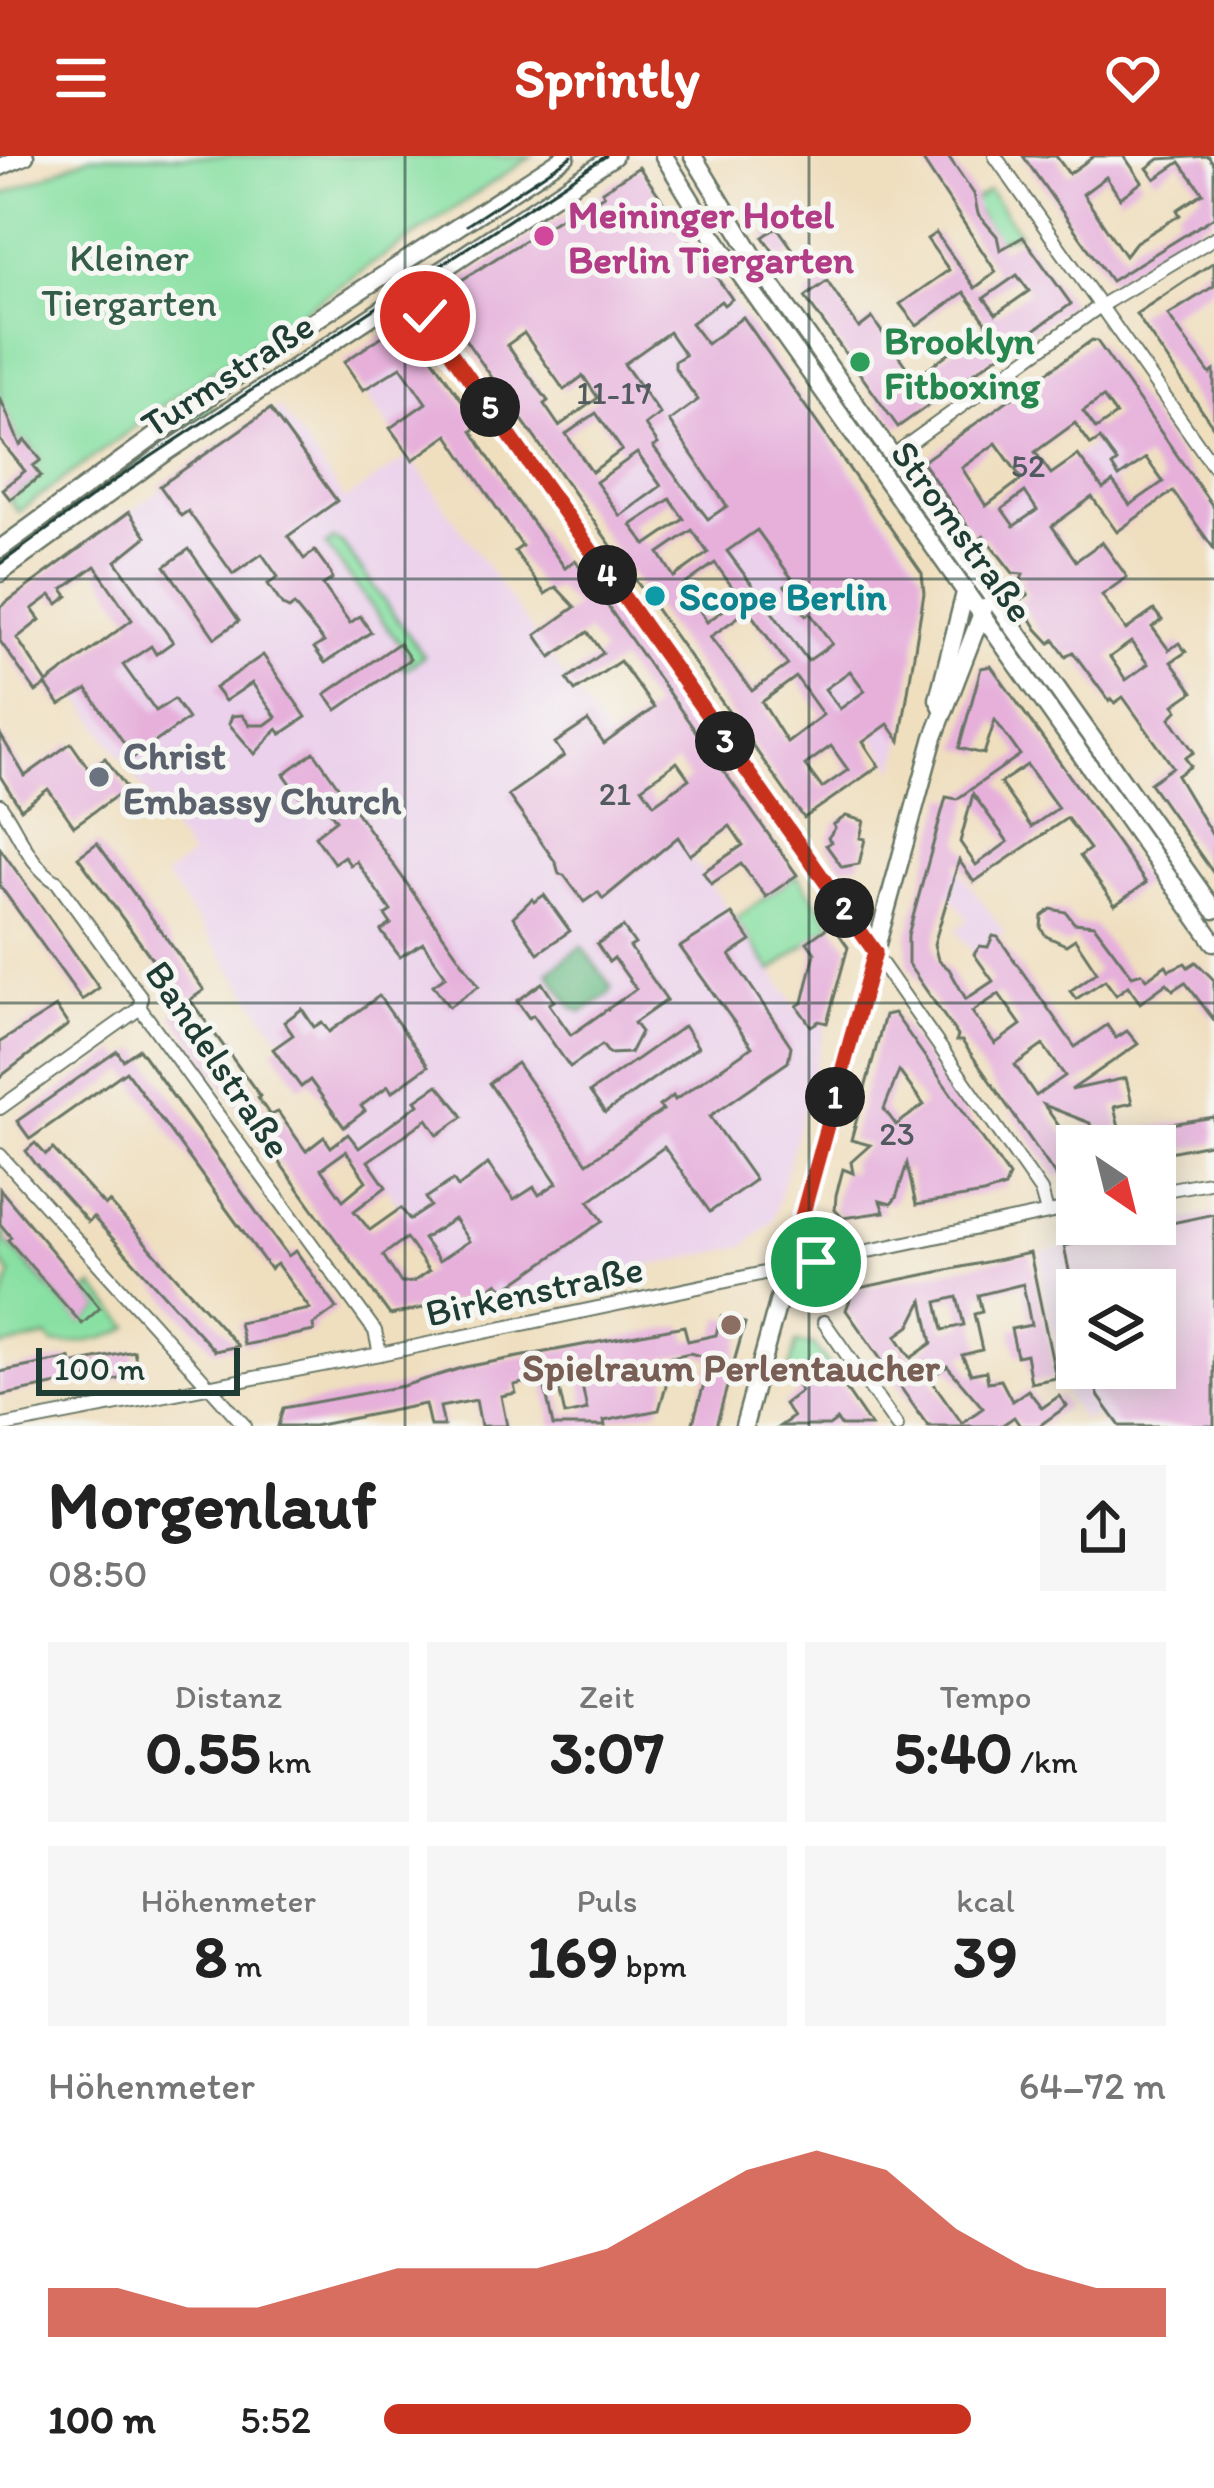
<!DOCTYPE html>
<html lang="de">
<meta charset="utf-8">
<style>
:root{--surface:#fff;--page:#f6f6f6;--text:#222;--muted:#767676;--accent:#c8321e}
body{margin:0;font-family:Itim,sans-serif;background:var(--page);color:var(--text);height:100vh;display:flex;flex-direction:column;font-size:45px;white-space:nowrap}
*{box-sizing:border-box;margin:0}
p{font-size:39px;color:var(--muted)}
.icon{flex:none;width:66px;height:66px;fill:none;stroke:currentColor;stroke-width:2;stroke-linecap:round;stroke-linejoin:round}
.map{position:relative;height:1270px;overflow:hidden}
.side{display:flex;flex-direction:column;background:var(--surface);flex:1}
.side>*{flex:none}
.needle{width:78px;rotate:145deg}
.fabs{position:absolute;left:1056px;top:969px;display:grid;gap:24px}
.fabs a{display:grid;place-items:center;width:120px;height:120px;border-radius:0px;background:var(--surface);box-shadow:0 6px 30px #0003;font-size:60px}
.scale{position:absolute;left:36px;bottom:30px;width:204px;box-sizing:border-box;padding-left:12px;border:6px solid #1f3d34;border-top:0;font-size:33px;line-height:42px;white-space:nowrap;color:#1f3d34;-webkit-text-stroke:9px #f6f6f2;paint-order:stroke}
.pin{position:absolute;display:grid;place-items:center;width:102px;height:102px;color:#fff;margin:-51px;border:6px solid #fff;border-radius:50%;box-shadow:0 3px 12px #0007}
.km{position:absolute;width:60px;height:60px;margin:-30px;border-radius:50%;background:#222;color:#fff;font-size:33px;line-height:60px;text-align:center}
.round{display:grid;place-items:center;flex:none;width:126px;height:126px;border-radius:0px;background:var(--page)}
.head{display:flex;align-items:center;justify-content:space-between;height:204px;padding:0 48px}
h1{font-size:66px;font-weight:700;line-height:90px}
.figures{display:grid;grid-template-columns:repeat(3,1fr);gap:18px;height:204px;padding:12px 48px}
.figures div{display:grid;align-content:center;border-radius:0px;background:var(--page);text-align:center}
.figures b{font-size:60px;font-weight:700}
.figures small{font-size:33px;font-weight:400}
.figures p{font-size:33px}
.chart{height:336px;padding:24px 48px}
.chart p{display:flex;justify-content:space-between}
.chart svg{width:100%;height:216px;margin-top:12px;fill:var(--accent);opacity:.7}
ul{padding:0 48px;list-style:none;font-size:39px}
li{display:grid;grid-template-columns:192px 144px 1fr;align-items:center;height:90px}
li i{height:30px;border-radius:15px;background:var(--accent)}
header{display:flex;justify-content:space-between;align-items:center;height:156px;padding:0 48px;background:var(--accent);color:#fff;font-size:54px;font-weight:700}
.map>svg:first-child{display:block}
.built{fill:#ebd1eb;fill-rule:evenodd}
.green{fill:#89e0a3;stroke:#548e6c;stroke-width:3}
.forest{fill:#6ebe89;stroke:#467e5e;stroke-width:3}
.building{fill:#e6b0db;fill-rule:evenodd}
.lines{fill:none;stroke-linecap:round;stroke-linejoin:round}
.minor-casing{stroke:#687665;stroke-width:16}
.secondary-casing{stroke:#687665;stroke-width:21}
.minor{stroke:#fff;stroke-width:12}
.secondary{stroke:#fff;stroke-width:16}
.tram{stroke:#1f3d34;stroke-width:3}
.route-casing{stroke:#fff;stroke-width:24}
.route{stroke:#c8321e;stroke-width:15}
.grid{fill:none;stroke:#1f3d34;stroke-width:3;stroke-opacity:0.55}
.hotel-dot{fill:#d1479c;stroke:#f6f6f2;stroke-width:4.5}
.leisure-dot{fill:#2e9e5b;stroke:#f6f6f2;stroke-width:4.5}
.culture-dot{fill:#0f9aa8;stroke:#f6f6f2;stroke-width:4.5}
.worship-dot{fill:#6b7280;stroke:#f6f6f2;stroke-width:4.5}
.education-dot{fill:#8d6e63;stroke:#f6f6f2;stroke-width:4.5}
.labels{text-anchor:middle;stroke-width:10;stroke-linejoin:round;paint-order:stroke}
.number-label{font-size:33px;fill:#515a5e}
.hotel-label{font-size:39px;font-weight:bold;fill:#b23c85;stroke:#f6f6f2;text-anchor:start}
.park-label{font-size:39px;fill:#345e4a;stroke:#f6f6f2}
.leisure-label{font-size:39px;font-weight:bold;fill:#27864d;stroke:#f6f6f2;text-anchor:start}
.street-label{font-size:39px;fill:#1f3d34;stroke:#f6f6f2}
.culture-label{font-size:39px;font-weight:bold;fill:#0d838f;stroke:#f6f6f2;text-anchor:start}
.worship-label{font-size:39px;font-weight:bold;fill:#5b616d;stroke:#f6f6f2;text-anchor:start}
.education-label{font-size:39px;font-weight:bold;fill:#785e54;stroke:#f6f6f2}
</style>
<header><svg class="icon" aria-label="menu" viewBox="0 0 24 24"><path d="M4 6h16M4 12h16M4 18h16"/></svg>Sprintly<svg class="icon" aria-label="heart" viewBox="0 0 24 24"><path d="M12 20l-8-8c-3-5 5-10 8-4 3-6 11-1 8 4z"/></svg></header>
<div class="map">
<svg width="1214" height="1270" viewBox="0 0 1214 1270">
<rect width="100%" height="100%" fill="#f6f6f2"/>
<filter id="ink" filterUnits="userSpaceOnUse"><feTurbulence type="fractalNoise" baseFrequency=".00833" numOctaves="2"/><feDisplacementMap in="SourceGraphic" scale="24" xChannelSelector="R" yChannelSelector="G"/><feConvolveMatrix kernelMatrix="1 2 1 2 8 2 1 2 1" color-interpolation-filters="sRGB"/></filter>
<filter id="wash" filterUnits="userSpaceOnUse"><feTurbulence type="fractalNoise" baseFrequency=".004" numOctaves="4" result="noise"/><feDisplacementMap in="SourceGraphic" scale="48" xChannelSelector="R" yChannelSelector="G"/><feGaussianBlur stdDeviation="2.7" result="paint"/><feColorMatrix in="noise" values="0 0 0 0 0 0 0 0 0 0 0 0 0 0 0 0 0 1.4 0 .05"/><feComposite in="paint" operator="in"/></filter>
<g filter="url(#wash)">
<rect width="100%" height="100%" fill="#efdfbf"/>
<g class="built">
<path d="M639,12L918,408L924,437L897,615L856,557L833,573L661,331L601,374L577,340L637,296L536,153L476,118Z"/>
<path d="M406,164L474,262L413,305L810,870L819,865L827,867L773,1064L745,1090L469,1148L165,720L191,701L78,540L150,490L80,390L280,251L345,344L409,300L344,206Z"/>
<path d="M1143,252L1168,287L1002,405L984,381L978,385L971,375Z"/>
<path d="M946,695L1004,776L998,781L1006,793L983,810L956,774L968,764L949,737Z"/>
<path d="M1214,1058V1270H1104L1094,1257L1083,1265L1066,1240L1043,1131L1042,1096ZM1077,1134H1155V1212H1077Z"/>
</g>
<g class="green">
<path d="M91,0H532L188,232L18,356L9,344L40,320L33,310L41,303L26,285L20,289L0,243V40Z"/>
<path d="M989,34L1019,77L998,84L971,47Z"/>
<path d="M208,244L215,254L0,413V396Z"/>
<path d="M333,383L342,387L424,500L406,513L400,510L410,502L326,389Z"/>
<path d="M797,719L832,768L772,815L735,763Z"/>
<path d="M0,1073L6,1080L4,1084L82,1167L100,1152L86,1136L93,1130L130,1171C110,1184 77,1188 53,1188L47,1181L0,1191V1152L11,1119L0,1104Z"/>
<path d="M796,1187L814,1189L836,1219L823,1229L810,1211L792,1223L788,1217Z"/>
</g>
<path class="forest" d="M582,790L612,832L609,838L582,856L573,852L548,816Z"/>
<g id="blocks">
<g class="building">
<path d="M920,0H948L974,38L978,58L997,80L1000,94L1023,81L1071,148L898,271L805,141L827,125L859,172L872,162L914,222L988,169L964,136L917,170L900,148L949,114L927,83L936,77L975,132L996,116ZM1017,119L1029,135L996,158L984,142Z"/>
<path d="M1023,0H1056L1069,18L1094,0H1124L1142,26L1120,42L1106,21L1083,38L1125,100L1136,86L1180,59L1177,54L1203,37L1180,6L1155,23L1147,12L1159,3L1208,0L1214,8V61L1111,125Z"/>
<path d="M639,11L732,143L724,149L721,145L691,167L707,188L743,161L922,417L924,437L900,585L888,568L863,586L879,610L804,662L435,141L577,51L579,54L592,46L604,39L602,35ZM669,176L685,199L675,205V212L698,244L669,265L727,350L708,363L653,291L658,288L645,269L660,258L624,208ZM524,177L564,234L583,220L598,242L559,270L544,248L548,245L507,189ZM596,257L622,294L592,316L566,278ZM637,297L661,330L620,360L596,326ZM670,343L684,363L646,389L631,369ZM692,374L708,397L674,421L659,397ZM757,374L793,424L785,430L806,459L810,457L832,488L808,505L727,395ZM715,407L740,442L707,466L684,429ZM748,454L788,509L752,535L710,481ZM850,515L865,535L840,553L825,533ZM796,521L823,559L787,586L762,546ZM831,590L848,614L822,632L805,609Z"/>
<path d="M777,71L794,95L780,105L763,81Z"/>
<path d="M1214,106V130L1168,159L1210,218L1214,215V272L1136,158Z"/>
<path d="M406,164L474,262L470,264L476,272L472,275L511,337L565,412L575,404L797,719L766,741L741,708L711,728L703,716L743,689L730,670L690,699L678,681L603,743L598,736L584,746L564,719L559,718L556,707L508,639L564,600L555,587L588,565L604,588L654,552L620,505L575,535L567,523L603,497L588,476L551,501L536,479L575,451L556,431L545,438L515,395L522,390L448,279L413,304L390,272L426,247L401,211L363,234L344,206ZM677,606L689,623L654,648L642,631Z"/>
<path d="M1092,184L1097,185L1214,352V393L1173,335L1117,376L1092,341L1052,370L1076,405L1102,386L1127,421L1102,439L1126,474L1154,454L1162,464L1152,471L1169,494L1179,487L1186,496L1171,506L1193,536L1174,549L1178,554L1170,562L1194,596L1185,602L1191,610L1177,620L1214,682V718L1150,627L1173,611L1123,541L1115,547L1112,543L1109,545L1073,496L1066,501L1054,484L1050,487L1037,473L1020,445L1028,439L1020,428L1023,418L1013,417L984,380L978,385L922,306ZM1103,241L1116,259L1096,273L1083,255ZM1075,267L1091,289L1100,283L1117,306L1112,310L1119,321L1146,302L1163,326L1130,349L1113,326L1103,333L1078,299L1051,318L1035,296ZM996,287L1022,323L986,350L962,312ZM1025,336L1037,354L1014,370L1002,353ZM1131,486L1148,508L1126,524L1110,501Z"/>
<path d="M0,241L20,289L25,284L41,304L33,310L41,320L10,343L2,333L25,315L0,284Z"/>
<path d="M270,253L337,345L288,380L304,403L315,395L331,417L332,423L323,429L350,467L360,460L371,476L325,507L314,492L324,486L294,449L289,453L283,450L268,428L278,421L262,398L233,418L188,355L181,360L160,330Z"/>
<path d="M129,356L146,381L116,405L173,486L156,498L151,490L123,509L156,555L174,543L188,563L134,601L87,534L60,549L46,529L36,536L0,485V451ZM95,410L132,464L47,527L17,482L40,464L32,453L51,439L58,448L68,440L63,433Z"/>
<path d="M189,393L239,465L215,482L165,410Z"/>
<path d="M399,487L410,503L337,554L325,538Z"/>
<path d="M263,499L306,561L281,578L277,573L255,598L229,568L232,560L242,559L250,569H265L276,561L252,527L225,545L215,532Z"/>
<path d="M991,510L1146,727L1115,749L1080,700L1090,693L1067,662L974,726L959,704L934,788L938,804L949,813L966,843L993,825L974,798L980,790L988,791L993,780L998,781L1075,891L1107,869L1116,882L1127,875L1138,888L1071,934L1126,922L1132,947L1114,951L1120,976L1214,961V987L1155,999V990H1094L1090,967L1044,949L1071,987L1077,986V1016L1056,1020L962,885H956L958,880L908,808V779L946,641L957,643L1020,599L995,564L984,598L959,592L981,512ZM1027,609L1058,652L1031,671L1000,627ZM973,638L1008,686L976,709L960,686ZM999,838L1021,869L995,888L972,856ZM1043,889L1065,920L1036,940L1015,909Z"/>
<path d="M0,578L25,620L71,587L89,613L105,602L140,651L130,659L116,640L74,670L48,633L21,653L0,620Z"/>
<path d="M314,596L479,830L449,851L433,829L446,820L423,787L400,801L381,775L391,768L385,759L391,755L356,705L350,709L344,700L334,707L315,680L336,664L313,631L300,640L284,618Z"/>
<path d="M846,660L864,665L860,682L865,683L859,708L842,711L826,689L831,686L828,682L835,672L833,669Z"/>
<path d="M97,687L204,834L190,844L260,940L258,942L270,959L278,956L306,995L324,981L331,991L348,978L359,992L419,948L416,944L438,929L457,952L463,961L438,979L427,963L368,1005L386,1031L354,1055L370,1074L401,1052L410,1064L431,1050L426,1042L453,1024L458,1031L488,1008L514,1044L534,1031L539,1039L557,1027L489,927L517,907L587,1007L663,954L659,950L673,940L675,944L752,891L680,791L732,758L751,785L730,799L791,890L788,906L710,960L755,1024L710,1056L664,991L589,1045L603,1065L504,1134L498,1126L479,1140L390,1159L172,858L185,848L78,701ZM346,995L366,1025L343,1044L321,1013ZM454,1063L469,1085L439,1105L423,1083ZM406,1082L429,1115L413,1126L401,1127L383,1099Z"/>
<path d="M0,692L99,832L82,844L0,730Z"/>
<path d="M544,739L570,775L538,797L513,761L532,743L534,746Z"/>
<path d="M1051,753L1066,756L1074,767L1094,769L1132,820L1142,817L1147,823L1166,809L1169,814L1185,807L1188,811L1196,806L1214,824V864L1185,826L1173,834L1167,827L1140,847L1128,830L1116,839L1105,824L1076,843L1070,835L1097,816L1075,783L1066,789L1046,780L1041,772L1042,760Z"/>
<path d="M832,768L848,791L827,867L819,865L811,870L797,850L803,846L815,797L807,786Z"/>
<path d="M623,771L635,788L630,791L667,844L634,867L641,876L630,897L609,898L602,889L570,911L533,859L529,862L517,845L542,827L554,845L549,848L571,879L636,833L614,802L609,806L597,788Z"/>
<path d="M379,840L428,910L392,936L388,930L361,950L365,955L344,971L310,924L301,931L273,893L293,879L284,866L302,853L314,871L322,866L329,876Z"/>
<path d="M56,851L68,869L0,921V886Z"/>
<path d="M894,857L1009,1020L1005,1031L983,1038L916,1049L907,1008L896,1042L891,1048L880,1045L884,1056L843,1062L835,1054L836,1039L843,1013L853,1017L851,1006L870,989L851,984L885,859ZM899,915L924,949L896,969L884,953Z"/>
<path d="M684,870L698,891L605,957L590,936Z"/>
<path d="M139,893L288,1100L296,1095L337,1152L313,1169L314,1175L244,1189L239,1167L310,1153L277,1108L270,1113L126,915L30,983L17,965L117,895L123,904Z"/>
<path d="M35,987L46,999L53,993L105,1050L109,1046L238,1190L215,1195L93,1061L88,1066L35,1007L26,995Z"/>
<path d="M0,1033L100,1152L82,1168L8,1084L11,1081L0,1068Z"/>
<path d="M1214,1058V1270H1120L1099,1241L1090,1217L1098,1212H1155V1134H1073L1064,1090Z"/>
<path d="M1030,1097L1056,1222L1031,1227L1026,1198L1017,1200L1011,1173L1031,1169L1023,1128L978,1139L982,1156L974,1158L982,1194L962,1199L971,1218L986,1215L988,1226L1001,1224L1012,1245L1028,1234L1042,1252L1059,1240L1067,1250L1039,1270H1020L1014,1261L1001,1270H928L846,1154L854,1133ZM957,1141L964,1169L943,1174L937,1146ZM923,1144L932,1187L911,1202L896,1180L910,1170ZM947,1210L983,1252L962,1267L930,1222Z"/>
<path d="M721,1161L745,1167L716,1270H692L711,1203L690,1197L662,1203L667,1226L659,1254L604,1265L605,1270H553L543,1222L514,1229L516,1237L501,1240L507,1270H481L476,1244L440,1251L444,1270H430L425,1248L314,1270H278L283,1252L403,1230L465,1211L684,1170L688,1185L716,1179ZM580,1219L587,1254L565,1259L557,1224Z"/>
<path d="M134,1195L139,1219L89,1229L87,1222L0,1240V1216L70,1202L71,1208Z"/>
<path d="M810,1210L823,1229L836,1219L871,1270H841L837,1264L829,1270H780L793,1261L784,1248L801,1235L792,1223Z"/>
</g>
</g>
</g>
<g filter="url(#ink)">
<use href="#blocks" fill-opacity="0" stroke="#687665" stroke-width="3"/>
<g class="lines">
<g class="minor-casing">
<g id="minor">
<path d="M995,0L1214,311"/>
<path d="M395,114L1041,1035L1047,1056"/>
<path d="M892,300L1100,150L1214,82"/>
<path d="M0,649C18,674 29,710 57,726L134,832L141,841L140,852L375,1175L380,1198"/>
<path d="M0,952L140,852"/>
<path d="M0,999L245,1270"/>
<path d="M1155,1036L1214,1025"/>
<path d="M824,1166L897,1270"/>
<path d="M3,1270L380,1198L1077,1051"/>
</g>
</g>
<g class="secondary-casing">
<g id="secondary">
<path d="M664,0L711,77L1214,786"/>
<path d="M693,0L770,127L1214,754"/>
<path d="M0,11L25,0"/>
<path d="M0,393L303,172L566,0"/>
<path d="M0,417L165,297L614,0"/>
<path d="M943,553L938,543L966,433"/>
<path d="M744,1270L934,581L984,452"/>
</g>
</g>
<use href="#minor" class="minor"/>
<use href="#secondary" class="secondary"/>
<g class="tram">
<path d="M467,69L572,0"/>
<path d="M0,408L111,327L606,0"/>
</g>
</g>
</g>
<g class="lines" filter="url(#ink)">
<g class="route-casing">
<path id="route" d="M425,160L875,796L788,1111L816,1106"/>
</g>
<use href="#route" class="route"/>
</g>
<path class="grid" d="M405,0V1270M809,0V1270M0,423H1214M0,847H1214"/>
<circle class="hotel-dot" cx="544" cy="80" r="12"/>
<circle class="leisure-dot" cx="860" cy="206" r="12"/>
<circle class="culture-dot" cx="655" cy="440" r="12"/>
<circle class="worship-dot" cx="99" cy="621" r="12"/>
<circle class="education-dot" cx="731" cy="1169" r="12"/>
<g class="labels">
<g class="number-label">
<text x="614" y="248">11-17</text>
<text x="1028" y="321">52</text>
<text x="615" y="649">21</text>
<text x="897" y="989">23</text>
</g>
<g class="hotel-label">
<text x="568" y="72">Meininger Hotel<tspan x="568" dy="45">Berlin Tiergarten</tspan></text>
</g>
<g class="park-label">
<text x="129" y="115">Kleiner<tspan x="129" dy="45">Tiergarten</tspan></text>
</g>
<g class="leisure-label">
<text x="884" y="198">Brooklyn<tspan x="884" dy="45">Fitboxing</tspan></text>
</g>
<g class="street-label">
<text transform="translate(227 218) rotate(-33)" y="14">Turmstraße</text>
<text transform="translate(963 375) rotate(54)" y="14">Stromstraße</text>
<text transform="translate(219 903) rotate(56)" y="14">Bandelstraße</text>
<text transform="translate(534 1134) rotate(-12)" y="14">Birkenstraße</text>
</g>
<g class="culture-label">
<text x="679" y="454">Scope Berlin</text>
</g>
<g class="worship-label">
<text x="123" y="613">Christ<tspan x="123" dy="45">Embassy Church</tspan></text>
</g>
<g class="education-label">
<text x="731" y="1225">Spielraum Perlentaucher</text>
</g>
</g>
</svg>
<div class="fabs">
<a><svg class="needle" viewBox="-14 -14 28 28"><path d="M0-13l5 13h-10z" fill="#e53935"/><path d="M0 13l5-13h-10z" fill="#767676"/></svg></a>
<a><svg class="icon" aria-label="layers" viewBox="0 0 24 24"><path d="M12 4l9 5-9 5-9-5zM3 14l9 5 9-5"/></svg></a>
</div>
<div class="scale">100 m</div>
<div class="pin" style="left:816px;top:1106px;background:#1e9e55"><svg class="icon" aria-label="arrive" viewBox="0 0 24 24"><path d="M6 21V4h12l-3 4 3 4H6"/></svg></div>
<div class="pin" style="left:425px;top:160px;background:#d93025"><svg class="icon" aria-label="check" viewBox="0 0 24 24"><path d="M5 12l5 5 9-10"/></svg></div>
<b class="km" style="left:835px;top:941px">1</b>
<b class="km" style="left:844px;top:752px">2</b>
<b class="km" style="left:725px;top:585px">3</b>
<b class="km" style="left:607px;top:419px">4</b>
<b class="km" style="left:490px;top:251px">5</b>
</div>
<section class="side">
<div class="head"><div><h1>Morgenlauf</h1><p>08:50</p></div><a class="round"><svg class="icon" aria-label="share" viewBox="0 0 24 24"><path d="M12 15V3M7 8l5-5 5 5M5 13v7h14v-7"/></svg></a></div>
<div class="figures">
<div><p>Distanz</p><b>0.55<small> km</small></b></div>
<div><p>Zeit</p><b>3:07</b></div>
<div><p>Tempo</p><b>5:40<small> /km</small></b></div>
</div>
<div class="figures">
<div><p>Höhenmeter</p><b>8<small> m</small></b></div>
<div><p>Puls</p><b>169<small> bpm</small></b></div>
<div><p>kcal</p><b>39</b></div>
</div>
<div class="chart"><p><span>Höhenmeter</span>64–72 m</p>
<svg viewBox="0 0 160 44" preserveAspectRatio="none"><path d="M0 44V34L10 34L20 38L30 38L40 34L50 30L60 30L70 30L80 26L90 18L100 10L110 6L120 10L130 22L140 30L150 34L160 34V44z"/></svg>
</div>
<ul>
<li><b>100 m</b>5:52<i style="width:75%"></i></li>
</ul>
</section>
